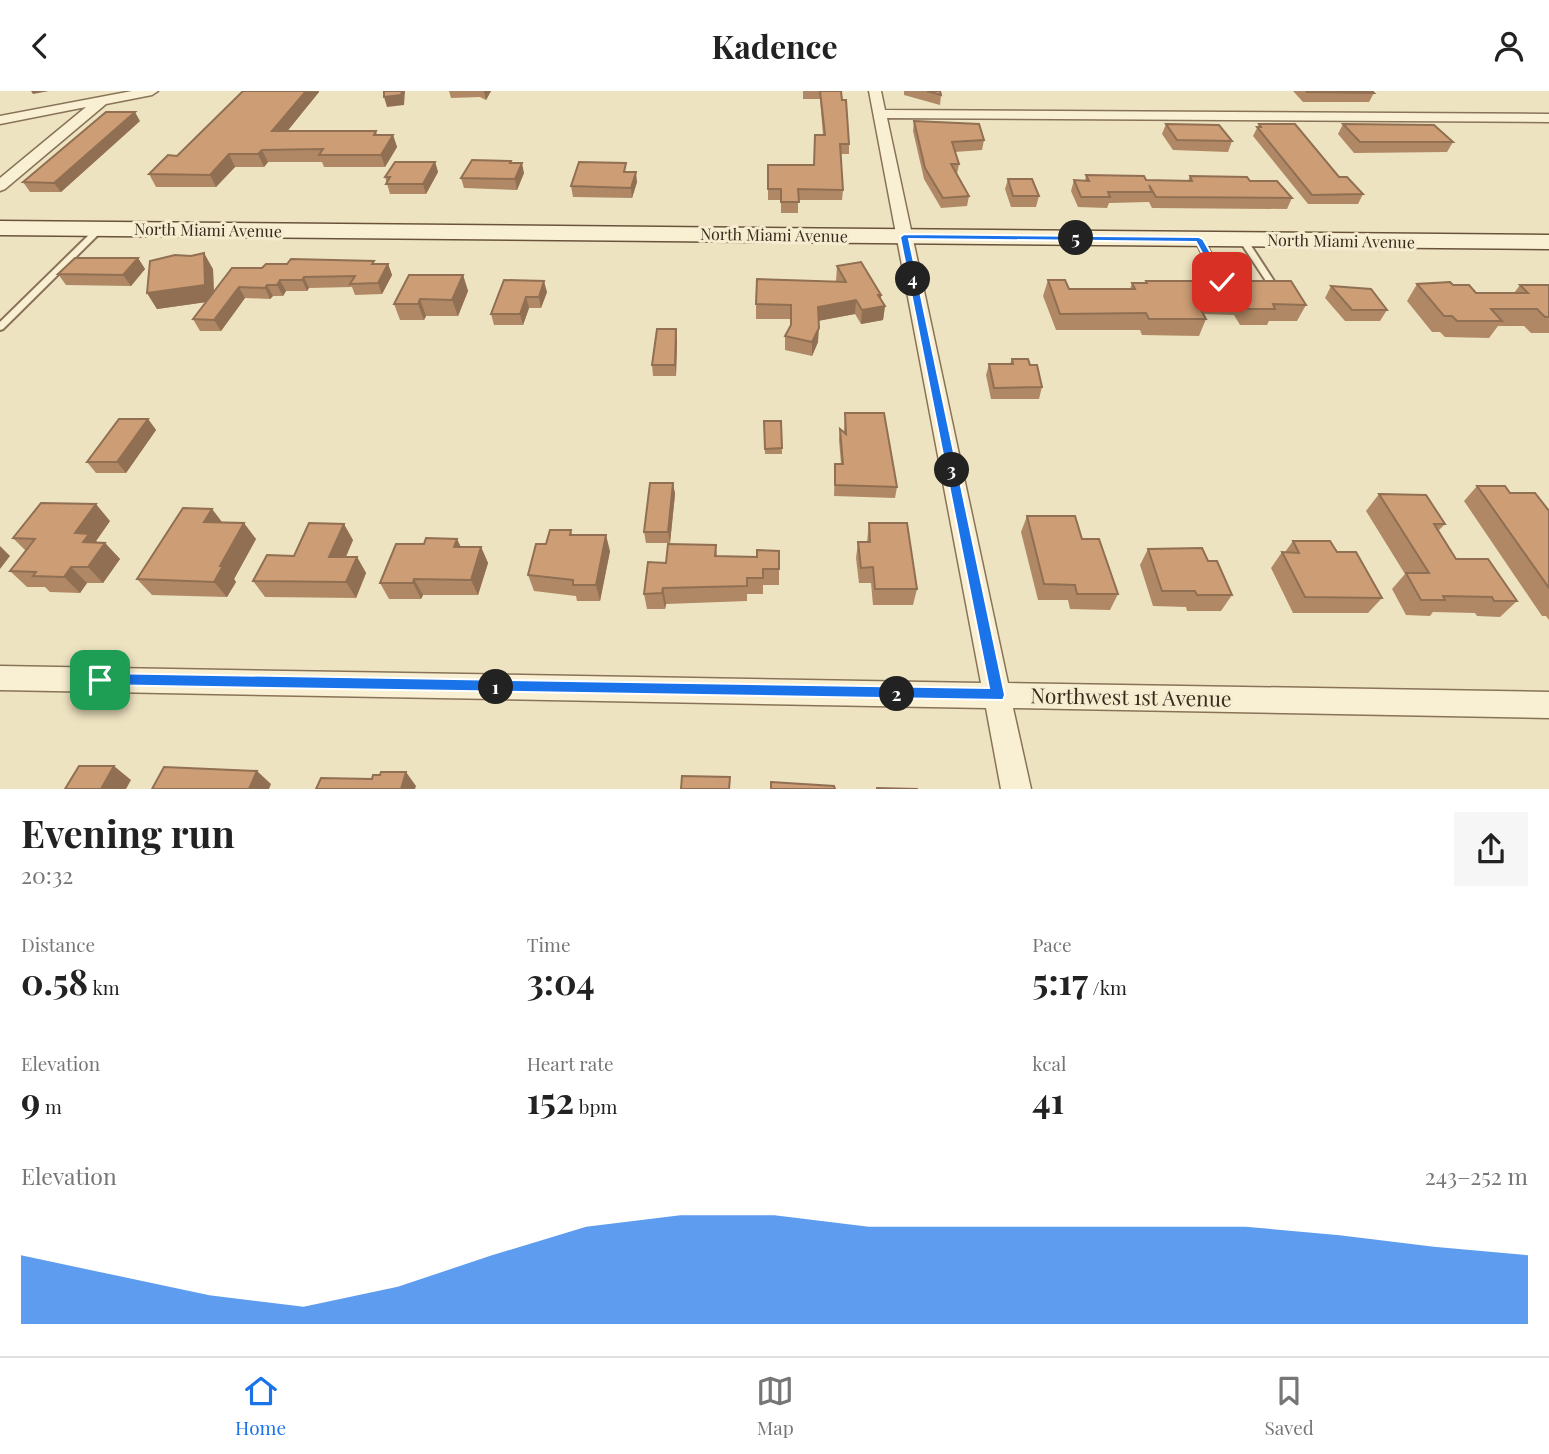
<!DOCTYPE html>
<meta charset="utf-8">
<style>
:root{--surface:#fff;--page:#f6f6f6;--text:#222;--muted:#767676;--line:#e0e0e0;--accent:#1a73e8}
body{margin:0;font-family:"Playfair Display",serif;background:var(--page);color:var(--text);height:100vh;display:flex;flex-direction:column;font-size:26px;white-space:nowrap}
*{box-sizing:border-box;margin:0}
p{font-size:23px;color:var(--muted)}
.icon{flex:none;width:38px;height:38px;fill:none;stroke:currentColor;stroke-width:2;stroke-linecap:round;stroke-linejoin:round}
.map{position:relative;height:698px;overflow:hidden}
.side{display:flex;flex-direction:column;background:var(--surface);flex:1}
.side>*{flex:none}
.pin{position:absolute;display:grid;place-items:center;width:60px;height:60px;color:#fff;margin:-30px;border-radius:14px;box-shadow:0 4px 10px #0006}
.km{position:absolute;width:35px;height:35px;margin:-18px;border-radius:50%;background:#222;color:#fff;font-size:19px;line-height:35px;text-align:center}
.round{display:grid;place-items:center;flex:none;width:74px;height:74px;border-radius:0px;background:var(--page)}
.headline{display:flex;align-items:center;justify-content:space-between;height:119px;padding:0 21px}
h1{font-size:38px;font-weight:700;line-height:52px}
.figures{display:grid;grid-template-columns:repeat(3,1fr);gap:10px;height:119px;padding:7px 21px}
.figures div{display:grid;align-content:center}
.figures b{font-size:35px;font-weight:700}
.figures small{font-size:19px;font-weight:400}
.figures p{font-size:19px}
.chart{height:196px;padding:14px 21px}
.chart p{display:flex;justify-content:space-between}
.chart svg{width:100%;height:126px;margin-top:7px;fill:var(--accent);opacity:.7}
header{display:flex;justify-content:space-between;align-items:center;height:91px;padding:0 21px;background:var(--surface);font-size:32px;font-weight:700}
.menu{display:flex;justify-content:space-around;align-items:center;height:98px;border-top:2px solid var(--line);background:var(--surface);font-size:19px;color:var(--muted)}
.menu a{display:grid;justify-items:center;gap:4px}
.menu .on{color:var(--accent)}
.map>svg:first-child{display:block}
.lines{fill:none;stroke-linecap:round;stroke-linejoin:round}
.lane-casing{stroke:#887358;stroke-width:4}
.street-casing{stroke:#887358;stroke-width:3}
.secondary-casing{stroke:#69543b;stroke-width:3}
.lane{fill:#f9f0d3;fill-rule:evenodd}
.street{fill:#f9f0d3;fill-rule:evenodd}
.secondary{fill:#f9f0d3;fill-rule:evenodd}
.wall{fill:#b08865}
.shaded-wall{fill:#906f52}
.building{fill:#cd9e75;stroke:#906f52;stroke-width:2}
.route{fill:#1a73e8;stroke:#fff;stroke-width:2}
.labels{text-anchor:middle;stroke-width:6;stroke-linejoin:round;paint-order:stroke}
.far-street-label{font-size:16px;fill:#372b1d;stroke:#f6ecd0}
.near-street-label{font-size:21px;fill:#372b1d;stroke:#f6ecd0}
</style>
<header><svg class="icon" aria-label="back" viewBox="0 0 24 24"><path d="M15 5l-7 7 7 7"/></svg>Kadence<svg class="icon" aria-label="person" viewBox="0 0 24 24"><circle cx="12" cy="8" r="4"/><path d="M4 21q1-7 8-7t8 7"/></svg></header>
<div class="map">
<svg width="1549" height="698" viewBox="0 0 1549 698">
<rect width="100%" height="100%" fill="#eee3c0"/>
<g class="lines">
<g class="lane-casing">
<g id="lane">
<path d="M97,136H103L104,138L3,238L0,239V231Z"/>
<path d="M1196,146H1202L1225,189L1234,195V199C1215,199 1203,163 1195,148Z"/>
<path d="M1240,147H1246L1274,190L1269,199L1261,202L1257,199L1263,195L1266,190L1239,149Z"/>
</g>
</g>
<g class="street-casing">
<g id="street">
<path d="M132,0H158L152,4L106,13L5,98L0,100V87L86,16L0,33V25Z"/>
<path d="M869,0H881L885,19L1549,23V31L887,27L1008,592L1549,601V627L1013,617L1031,698H1001L986,617L0,599V575L981,592Z"/>
</g>
</g>
<g class="secondary-casing">
<path id="secondary" d="M0,130L1549,144V158L0,144Z"/>
</g>
<use href="#lane" class="lane"/>
<use href="#street" class="street"/>
<use href="#secondary" class="secondary"/>
</g>
<g class="wall">
<path d="M243,0H319V1L287,40H376L377,44H393L397,56L385,76H324L322,71H268L264,76H235L216,96H156L149,83L177,65Z"/>
<path d="M449,0H491L486,9L480,6L451,7Z"/>
<path d="M803,0H841L849,53V63H841L843,99L842,109H798V122H781V109H768V74H814L823,44L820,8H803Z"/>
<path d="M904,0H940L941,4L940,14L904,4Z"/>
<path d="M1293,0H1372L1374,2L1369,11H1303Z"/>
<path d="M140,30L61,101H30L23,91Z"/>
<path d="M914,30L984,49L982,59L955,61L959,73L957,83H956L969,105L967,115L941,117L924,88L913,40Z"/>
<path d="M1166,33L1232,50L1228,61L1173,59L1162,43Z"/>
<path d="M1259,33L1339,86L1363,103L1358,113H1308L1253,45Z"/>
<path d="M1343,33L1453,51L1447,61L1354,62L1338,43Z"/>
<path d="M435,71L438,81L426,103H390L385,86Z"/>
<path d="M512,72L524,82L517,99L464,97L461,87Z"/>
<path d="M627,81L637,91L632,107L573,106L571,95Z"/>
<path d="M1086,84L1146,89L1188,90L1190,85L1250,90L1292,107L1287,118L1152,117L1149,111L1109,112L1107,117L1078,116L1071,100L1074,89L1085,90Z"/>
<path d="M1008,88L1039,105L1036,116H1011L1005,98Z"/>
<path d="M138,167L145,178L131,195L66,194L58,183Z"/>
<path d="M376,173H388L392,184L382,203L355,204L352,196L309,197L307,200H286L283,205H273L270,208L245,207L221,240H200L193,228L206,211L157,218L147,202L213,178L214,201L262,177Z"/>
<path d="M837,175L881,204V209L885,215L883,229L861,233L855,223L818,230V251L812,265L785,259V245L791,234V228H756V213L836,190Z"/>
<path d="M463,184L468,200L458,225H426L424,229H400L394,213Z"/>
<path d="M504,189L547,201L541,217H529L523,234H494L491,223Z"/>
<path d="M1048,189L1069,198H1130L1132,192H1145L1146,190L1306,214L1297,230H1269L1267,234H1240L1234,224L1203,223L1206,228L1199,245L1142,244L1140,239H1056L1043,205Z"/>
<path d="M1417,193L1453,194L1476,202H1514L1520,194H1549V242H1531L1524,235H1498L1489,247L1445,246L1440,241H1432L1407,210Z"/>
<path d="M1331,195L1387,219L1380,230H1345L1325,207Z"/>
<path d="M677,249L676,285H653L652,274Z"/>
<path d="M1012,268L1030,274L1042,296L1039,308H991L986,284L989,273H1010Z"/>
<path d="M845,322L897,396L895,407L834,405L835,373H841L839,349L840,338L844,341Z"/>
<path d="M148,328L156,339L126,382H96L87,371Z"/>
<path d="M764,330H781L782,363H765Z"/>
<path d="M673,392L675,403L670,452H646L644,441Z"/>
<path d="M1477,395L1510,402L1549,420V529L1546,525H1542L1464,410Z"/>
<path d="M1379,403L1445,433L1438,440L1456,468L1517,510L1500,526L1477,525L1475,522L1433,521L1430,525L1406,524L1392,498L1405,483L1366,420Z"/>
<path d="M212,418L222,431L256,448L234,488L236,491L227,506L152,504L137,488Z"/>
<path d="M1027,425L1082,448L1118,503L1110,519L1070,518L1068,509H1038L1021,441Z"/>
<path d="M110,430L96,450L97,451L105,452L120,468L103,492H87L80,502L50,501L45,496H27L10,480L26,460L13,447Z"/>
<path d="M869,432L917,498L913,514H873L871,492H859L856,467L858,451H867Z"/>
<path d="M571,439L572,444L610,460L600,510H577L576,505L534,500L528,484L546,453Z"/>
<path d="M457,448L461,456H481L488,472L478,504H423L421,508H389L380,492L424,453Z"/>
<path d="M353,449L346,466H357L366,482L356,507L265,506L253,490L294,465Z"/>
<path d="M1293,450L1337,461L1382,507L1368,522H1293L1271,477L1282,461H1285Z"/>
<path d="M716,454L717,465L757,466L779,460V494H763V503H747V510L666,513L665,518H647L644,503L666,472Z"/>
<path d="M1148,458L1208,470L1232,504L1221,520H1187L1186,516L1153,515L1140,474Z"/>
</g>
<g class="shaded-wall">
<path d="M31,0H49L33,3Z"/>
<path d="M306,0H319V1L277,53L272,40Z"/>
<path d="M402,0H405L404,14L387,16L384,6Z"/>
<path d="M484,0H491L486,9L484,1Z"/>
<path d="M135,21L140,30L61,101L54,92Z"/>
<path d="M393,44L397,56L385,76L381,64Z"/>
<path d="M262,59L268,71L264,76L258,63Z"/>
<path d="M229,63L235,76L216,96L210,84Z"/>
<path d="M435,71L438,81L426,103L423,93Z"/>
<path d="M522,72L524,82L517,99L515,88Z"/>
<path d="M636,81L637,91L632,107L631,97Z"/>
<path d="M204,162L213,178L214,210L157,218L147,202Z"/>
<path d="M138,167L145,178L131,195L123,184Z"/>
<path d="M388,173L392,184L382,203L378,192Z"/>
<path d="M463,184L468,200L458,225L452,209Z"/>
<path d="M304,186L309,197L307,200L302,189Z"/>
<path d="M280,189L286,200L283,205L277,194Z"/>
<path d="M544,190L547,201L541,217L539,206Z"/>
<path d="M267,194L273,205L270,208L265,197Z"/>
<path d="M239,196L245,207L221,240L214,229Z"/>
<path d="M878,204H881L880,216L885,215L883,229L861,233L862,219Z"/>
<path d="M526,206L529,217L523,234L520,223Z"/>
<path d="M420,208L426,225L424,229L418,213Z"/>
<path d="M856,209L855,223L817,230L818,216Z"/>
<path d="M819,237L818,251L812,265V251Z"/>
<path d="M676,238L677,249L676,285L675,274Z"/>
<path d="M148,328L156,339L126,382L117,371Z"/>
<path d="M673,392L675,403L670,452L668,441Z"/>
<path d="M96,413L110,430L96,450L102,456L105,452L120,468L103,492L88,476L75,442Z"/>
<path d="M212,418L224,434L204,431Z"/>
<path d="M244,432L256,448L234,488L236,491L227,506L214,491L220,475Z"/>
<path d="M344,433L353,449L339,481L329,466Z"/>
<path d="M606,444L610,460L600,510L596,494Z"/>
<path d="M457,448L464,464L454,456Z"/>
<path d="M0,455L10,465L0,478Z"/>
<path d="M481,456L488,472L478,504L471,489Z"/>
<path d="M357,466L366,482L356,507L346,491Z"/>
<path d="M71,476L87,492L80,502L64,486Z"/>
<path d="M414,488L423,504L421,508L413,492Z"/>
<path d="M663,497L666,513L665,518L662,502Z"/>
<path d="M114,675L131,689L126,698H101Z"/>
<path d="M257,680L271,693L269,698H249Z"/>
<path d="M406,681L416,695L415,698H401Z"/>
</g>
<g class="building">
<path d="M243,0H306L272,40H376L374,44H393L381,64H319L323,58L262,59L258,63H229L210,84L149,83L168,64L177,65Z"/>
<path d="M384,0H402L401,4L384,6Z"/>
<path d="M820,0H841L842,9H846L849,53H840L843,99L798,98L799,111H781V98H768V74H814L815,44H825Z"/>
<path d="M927,0H940L941,4Z"/>
<path d="M1306,0H1372L1374,2L1307,1Z"/>
<path d="M106,21H135L54,92L23,91Z"/>
<path d="M914,30L979,33L984,49L952,51L959,73H951L969,105L943,107L925,77Z"/>
<path d="M1166,33L1219,34L1232,50L1177,49Z"/>
<path d="M1259,33H1295L1339,86H1347L1363,103L1312,104L1257,36H1261Z"/>
<path d="M1343,33L1434,34L1453,51H1360Z"/>
<path d="M472,69L511,70L510,72H522L515,88L461,87Z"/>
<path d="M395,71H435L423,93H386L390,86H385Z"/>
<path d="M579,71L626,72L624,81H636L631,97L571,95Z"/>
<path d="M1086,84L1144,85L1146,89L1192,90L1190,85L1247,86L1250,90H1277L1292,107L1156,106L1149,94L1152,101H1108L1110,106H1081L1074,89L1089,90Z"/>
<path d="M1008,88H1032L1039,105H1013Z"/>
<path d="M204,162L205,194L147,202L150,170L175,164L191,165Z"/>
<path d="M75,167H138L123,184L58,183Z"/>
<path d="M291,168L374,170L372,173H388L378,192L350,193L355,185L304,186L302,189H280L277,194H267L265,197L239,196L214,229L193,228L232,177H262L266,173H287Z"/>
<path d="M861,171L881,204H878L885,215L862,219L856,209L818,216L819,237L812,251L785,245L791,234V214L756,213L757,188L846,191L837,175Z"/>
<path d="M409,184H463L452,209L420,208L418,213H394Z"/>
<path d="M504,189L544,190L539,206H526L520,223H491Z"/>
<path d="M1048,189H1065L1069,198H1135L1132,192H1147L1146,190H1291L1306,214L1273,213L1275,218H1248L1242,207H1202L1203,210H1196L1206,228H1149L1146,222L1060,223Z"/>
<path d="M1450,191L1453,194H1469L1476,202H1528L1520,194H1549V226H1545L1537,218H1491L1502,230H1457L1452,225H1444L1417,193Z"/>
<path d="M1331,195L1371,198L1387,219H1352Z"/>
<path d="M657,238H676L675,274H652Z"/>
<path d="M1012,268H1028L1030,274H1037L1042,296L994,297L989,273H1013Z"/>
<path d="M845,322H884L897,396L835,394V373H843L840,338L846,343Z"/>
<path d="M119,328H148L117,371H87Z"/>
<path d="M764,330H781L782,357L765,358Z"/>
<path d="M650,392H673L668,441H644Z"/>
<path d="M1477,395H1505L1510,402H1535L1549,420V497Z"/>
<path d="M1379,403L1426,404L1445,433H1434L1456,468H1488L1517,510H1494L1492,506L1443,505L1445,509H1421L1406,482H1429Z"/>
<path d="M41,412L96,413L75,442L89,443L83,451L105,452L88,476H71L64,486L33,485L36,481L10,480L35,448L13,447Z"/>
<path d="M183,417L212,418L204,431L244,432L220,475H223L214,491L137,488Z"/>
<path d="M1027,425H1075L1082,448H1099L1118,503H1077L1075,494L1044,493Z"/>
<path d="M309,432L344,433L329,466H357L346,491L253,490L267,464L294,465Z"/>
<path d="M869,432H907L917,498H875L873,476L861,477L858,451H870Z"/>
<path d="M550,439H571L570,444H606L596,494H573V489L528,484L536,453H546Z"/>
<path d="M426,447L457,448L454,456H481L471,489L414,488L413,492H380L396,453H424Z"/>
<path d="M1293,450H1330L1337,461H1356L1382,507L1305,506L1282,461L1299,462Z"/>
<path d="M668,453L716,454L715,465L757,466V459L779,460V478H763V487H747V495L663,497L662,502L644,503L648,471L666,472Z"/>
<path d="M1202,457L1208,470H1217L1232,504H1197L1195,500H1162L1148,458Z"/>
<path d="M79,675H114L101,698H65Z"/>
<path d="M164,676L257,680L249,698H152Z"/>
<path d="M381,681H406L401,698H316L321,687L372,688L373,684H380Z"/>
<path d="M682,685L730,686L729,698H681Z"/>
<path d="M771,691L834,695L835,698H771Z"/>
<path d="M877,697L918,698H877Z"/>
</g>
<path class="route" d="M904,143L1199,146L1203,148L1227,191L1219,193L1196,151L909,148L1005,604L1003,609L95,594L93,589L100,582L989,597L900,146Z"/>
<g class="labels">
<g class="far-street-label">
<text transform="translate(208 139) rotate(1)" y="6">North Miami Avenue</text>
<text transform="translate(774 144) rotate(1)" y="6">North Miami Avenue</text>
<text transform="translate(1341 150) rotate(1)" y="6">North Miami Avenue</text>
</g>
<g class="near-street-label">
<text transform="translate(1131 607) rotate(1)" y="7">Northwest 1st Avenue</text>
</g>
</g>
</svg>
<div class="pin" style="left:100px;top:589px;background:#1e9e55"><svg class="icon" aria-label="arrive" viewBox="0 0 24 24"><path d="M6 21V4h12l-3 4 3 4H6"/></svg></div>
<div class="pin" style="left:1222px;top:191px;background:#d93025"><svg class="icon" aria-label="check" viewBox="0 0 24 24"><path d="M5 12l5 5 9-10"/></svg></div>
<b class="km" style="left:496px;top:596px">1</b>
<b class="km" style="left:897px;top:603px">2</b>
<b class="km" style="left:952px;top:379px">3</b>
<b class="km" style="left:913px;top:188px">4</b>
<b class="km" style="left:1076px;top:147px">5</b>
</div>
<section class="side">
<div class="headline"><div><h1>Evening run</h1><p>20:32</p></div><a class="round"><svg class="icon" aria-label="share" viewBox="0 0 24 24"><path d="M12 15V3M7 8l5-5 5 5M5 13v7h14v-7"/></svg></a></div>
<div class="figures">
<div><p>Distance</p><b>0.58<small> km</small></b></div>
<div><p>Time</p><b>3:04</b></div>
<div><p>Pace</p><b>5:17<small> /km</small></b></div>
</div>
<div class="figures">
<div><p>Elevation</p><b>9<small> m</small></b></div>
<div><p>Heart rate</p><b>152<small> bpm</small></b></div>
<div><p>kcal</p><b>41</b></div>
</div>
<div class="chart"><p><span>Elevation</span>243–252 m</p>
<svg viewBox="0 0 160 44" preserveAspectRatio="none"><path d="M0 44V20L10 27L20 34L30 38L40 31L50 20L60 10L70 6L80 6L90 10L100 10L110 10L120 10L130 10L140 13L150 17L160 20V44z"/></svg>
</div>
</section>
<nav class="menu">
<a class="on"><svg class="icon" aria-label="home" viewBox="0 0 24 24"><path d="M3 11l9-7 9 7M6 9v11h12V9"/></svg>Home</a>
<a><svg class="icon" aria-label="map" viewBox="0 0 24 24"><path d="M3 6l6-2 6 2 6-2v14l-6 2-6-2-6 2zM9 4v14M15 6v14"/></svg>Map</a>
<a><svg class="icon" aria-label="saved" viewBox="0 0 24 24"><path d="M7 4h10v16l-5-4-5 4z"/></svg>Saved</a>
</nav>
